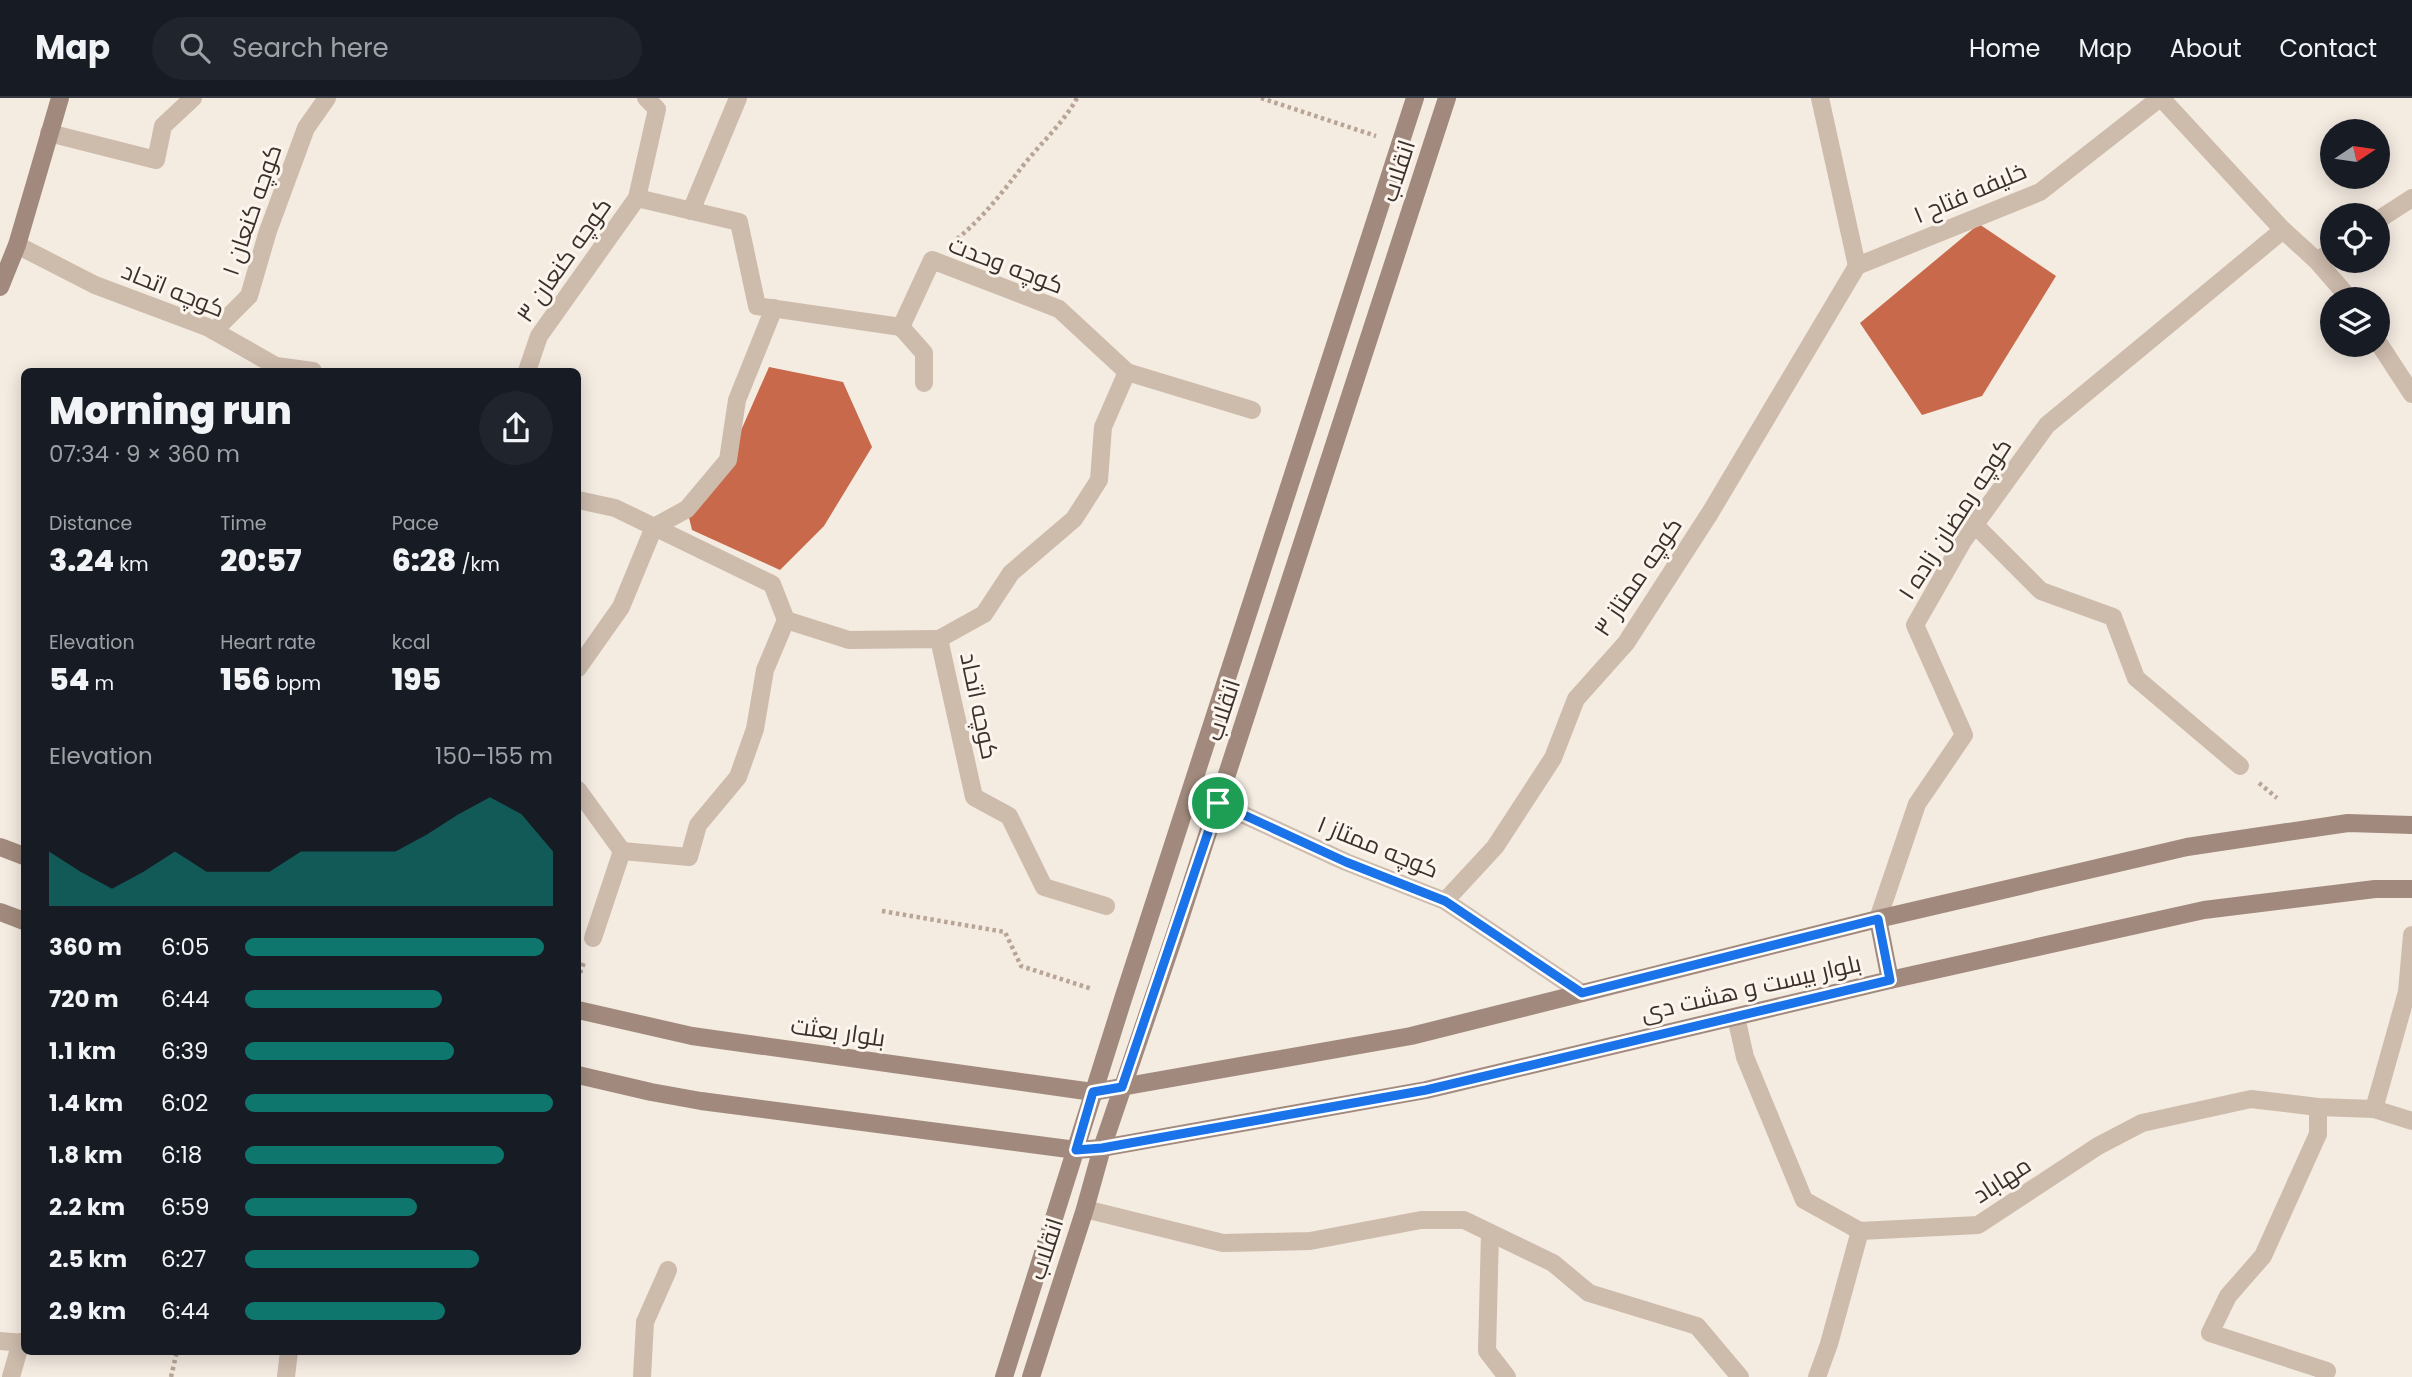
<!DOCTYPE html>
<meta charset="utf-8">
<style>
:root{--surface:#171b24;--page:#20242c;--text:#f1f3f6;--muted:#9ea1a6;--line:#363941;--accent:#0f766e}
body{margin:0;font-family:Poppins,Cairo,sans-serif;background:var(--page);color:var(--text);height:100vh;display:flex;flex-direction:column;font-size:26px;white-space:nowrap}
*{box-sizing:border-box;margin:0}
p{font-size:23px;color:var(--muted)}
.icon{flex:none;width:38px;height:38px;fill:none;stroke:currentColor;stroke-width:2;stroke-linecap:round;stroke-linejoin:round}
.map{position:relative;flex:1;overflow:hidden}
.drawer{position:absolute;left:21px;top:270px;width:560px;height:987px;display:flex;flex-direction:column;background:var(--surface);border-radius:10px;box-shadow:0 4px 18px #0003}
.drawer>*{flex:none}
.needle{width:46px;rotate:77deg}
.controls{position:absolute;left:2320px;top:21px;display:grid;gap:14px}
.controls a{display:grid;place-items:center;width:70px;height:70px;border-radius:50%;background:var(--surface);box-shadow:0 4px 18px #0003;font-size:35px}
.pin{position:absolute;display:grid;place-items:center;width:60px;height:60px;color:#fff;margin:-30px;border:4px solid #fff;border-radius:50%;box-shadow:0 2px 7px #0007}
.round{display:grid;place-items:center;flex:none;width:74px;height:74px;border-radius:37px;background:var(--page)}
.overview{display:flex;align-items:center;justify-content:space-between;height:119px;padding:0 28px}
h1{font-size:38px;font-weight:800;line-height:52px}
.stats{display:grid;grid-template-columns:repeat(3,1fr);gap:10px;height:119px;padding:7px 28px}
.stats div{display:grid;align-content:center}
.stats b{font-size:30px;font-weight:800}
.stats small{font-size:19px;font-weight:400}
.stats p{font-size:19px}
.chart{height:196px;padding:14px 28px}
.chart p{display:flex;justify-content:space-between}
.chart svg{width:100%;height:126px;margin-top:7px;fill:var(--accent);opacity:.7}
ul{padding:0 28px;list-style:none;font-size:23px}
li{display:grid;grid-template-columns:112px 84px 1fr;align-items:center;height:52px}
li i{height:18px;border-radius:9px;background:var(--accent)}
header{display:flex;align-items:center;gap:42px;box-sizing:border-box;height:98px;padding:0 35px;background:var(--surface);border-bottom:2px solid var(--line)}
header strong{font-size:33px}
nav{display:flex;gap:38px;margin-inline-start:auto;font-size:24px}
.search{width:490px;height:63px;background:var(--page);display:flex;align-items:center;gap:18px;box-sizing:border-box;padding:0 24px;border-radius:38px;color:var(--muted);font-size:26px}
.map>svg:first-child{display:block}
.building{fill:#c8694b}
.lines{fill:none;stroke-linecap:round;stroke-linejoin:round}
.path{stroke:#b9a596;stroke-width:4.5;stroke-dasharray:3.5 3.5;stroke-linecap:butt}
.service{stroke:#cdbbac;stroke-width:18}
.minor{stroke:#cdbbac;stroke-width:18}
.secondary{stroke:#a18a7d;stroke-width:18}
.route-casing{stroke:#fff;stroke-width:14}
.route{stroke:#1a73e8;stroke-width:9}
.labels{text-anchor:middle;stroke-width:6;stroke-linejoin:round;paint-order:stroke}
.street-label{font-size:24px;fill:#3b302b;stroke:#fbf5ee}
</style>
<header>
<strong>Map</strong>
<div class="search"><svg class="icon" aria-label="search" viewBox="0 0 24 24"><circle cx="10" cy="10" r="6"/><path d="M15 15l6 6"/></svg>Search here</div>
<nav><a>Home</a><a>Map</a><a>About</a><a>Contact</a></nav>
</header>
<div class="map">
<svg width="2412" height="1279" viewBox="0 0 2412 1279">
<rect width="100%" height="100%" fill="#f4ebe1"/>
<g class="building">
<path d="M1979,126L2056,178L1982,298L1922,317L1860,225Z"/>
<path d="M769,269L843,284L872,349L824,428L780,472L692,432L687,411L728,362Z"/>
</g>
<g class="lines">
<g class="path">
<path d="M1261,0L1376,38"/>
<path d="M957,141C986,117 1003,93 1026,64C1043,43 1064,24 1077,0"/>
<path d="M2259,685L2277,700"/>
<path d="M882,813L1005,834L1021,868L1092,891"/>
<path d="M580,875L584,864"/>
<path d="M171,1279L177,1253"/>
</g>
<g class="service">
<path d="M1820,0L1857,168"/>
<path d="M2161,0L2283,132L2317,163L2350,201"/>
<path d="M49,35L156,62L163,28L193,0"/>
<path d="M691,113L738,0"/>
<path d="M17,147L95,187L207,229L276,268L313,273"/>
<path d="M1857,168L2040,94L2160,0"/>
<path d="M901,229L924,255V285"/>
<path d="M214,233L249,198L268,133L306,30L327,0"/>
<path d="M2378,244L2412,296"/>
<path d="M527,273L539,238L637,100L739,124L757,208L901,229L932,162L1059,211L1127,274L1252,312"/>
<path d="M578,402L615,410L772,486L786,522L849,542L939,541L974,699L1009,718L1044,789L1106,808"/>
<path d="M1975,427L2041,493L2113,519L2136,580L2240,668"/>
<path d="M939,541L984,516L1011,475L1074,421L1099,382L1103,329L1127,274"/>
<path d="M578,570L621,509L654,429L687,411L728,362L737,302L774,210"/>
<path d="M578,692L622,753"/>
<path d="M1218,705L1346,764L1445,803L1582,895"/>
<path d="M622,753L689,759L698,727L738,679L755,631L765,572L786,522"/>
<path d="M1445,803L1495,749L1553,660L1576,601L1626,545L1710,415L1857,168"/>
<path d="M1878,821L1917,706L1964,637L1915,527L1963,443L2047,327L2283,132"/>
<path d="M593,840L622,753"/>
<path d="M1736,919L1745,959L1804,1102L1860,1133L1978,1127L2098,1048L2142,1025L2251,1001L2318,1009L2374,1011L2412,1023"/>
<path d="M2318,1009V1036L2263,1158L2228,1198L2210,1235L2327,1273L2324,1279"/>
<path d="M2374,1011L2407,894L2412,837"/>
<path d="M1490,1135L1487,1253L1507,1279"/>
<path d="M0,1243L24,1245"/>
<path d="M286,1279L289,1253"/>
<path d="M642,1279L645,1224L668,1172"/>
<path d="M1817,1279L1829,1246L1860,1133"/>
</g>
<g class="minor">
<path d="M637,100L657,11L646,0"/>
<path d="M2378,122L2412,100"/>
<path d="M2317,163L2333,152"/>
<path d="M1085,1111L1223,1145L1310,1143L1421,1122H1464L1553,1165L1589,1195L1697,1228L1740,1279"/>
<path d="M11,1279L21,1244"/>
</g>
<g class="secondary">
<path d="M0,189L17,147L60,0"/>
<path d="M0,749L24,758"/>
<path d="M0,814L24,823"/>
<path d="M1878,821L1890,882"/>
<path d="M578,912L692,938L1093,994L1411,938L1878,821L2187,749L2348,725L2412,727"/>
<path d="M578,977L651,994L701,1003L1076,1052L1102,1050L1426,992L1890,882L2204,812L2375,791H2412"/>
<path d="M1004,1279L1123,901L1415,0"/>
<path d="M1031,1279L1085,1111L1102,1050L1176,833L1447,0"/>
</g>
</g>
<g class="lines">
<g class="route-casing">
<path id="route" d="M1218,705L1346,764L1445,803L1582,895L1878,821L1890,882L1426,992L1102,1050L1076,1052L1093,994L1122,989Z"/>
</g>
<use href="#route" class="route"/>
</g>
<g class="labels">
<g class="street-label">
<text transform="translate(1398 73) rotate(-72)" y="8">انقلاب</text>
<text transform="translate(1970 95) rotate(-23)" y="8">خلیفه فتاح ۱</text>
<text transform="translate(252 112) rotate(-71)" y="8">کوچه کنعان ۱</text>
<text transform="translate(564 162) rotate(-55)" y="8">کوچه کنعان ۳</text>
<text transform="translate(1006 167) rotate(21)" y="8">کوچه وحدت</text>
<text transform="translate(173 192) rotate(22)" y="8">کوچه اتحاد</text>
<text transform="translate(1955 421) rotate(-57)" y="8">کوچه رمضان زاده ۱</text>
<text transform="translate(1638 479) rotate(-56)" y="8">کوچه ممتاز ۳</text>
<text transform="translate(979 608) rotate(78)" y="8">کوچه اتحاد</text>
<text transform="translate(1223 612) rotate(-72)" y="8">انقلاب</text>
<text transform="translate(1378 749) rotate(22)" y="8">کوچه ممتاز ۱</text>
<text transform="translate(1751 890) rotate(-13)" y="8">بلوار بیست و هشت دی</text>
<text transform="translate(838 934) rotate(8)" y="8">بلوار بعثت</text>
<text transform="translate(2002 1082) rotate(-33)" y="8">مهاباد</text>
<text transform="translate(1046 1151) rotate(-72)" y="8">انقلاب</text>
</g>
</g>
</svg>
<div class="controls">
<a><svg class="needle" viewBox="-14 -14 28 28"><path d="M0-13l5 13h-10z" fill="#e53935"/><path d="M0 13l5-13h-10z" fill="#9ea1a6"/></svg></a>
<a><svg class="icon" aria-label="locate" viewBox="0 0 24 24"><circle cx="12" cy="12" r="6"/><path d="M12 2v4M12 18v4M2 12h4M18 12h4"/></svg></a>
<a><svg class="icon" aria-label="layers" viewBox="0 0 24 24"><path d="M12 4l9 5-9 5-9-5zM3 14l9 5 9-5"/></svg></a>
</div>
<div class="pin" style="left:1218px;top:705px;background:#1e9e55"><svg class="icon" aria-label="arrive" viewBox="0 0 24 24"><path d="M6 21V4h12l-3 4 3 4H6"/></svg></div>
<section class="drawer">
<div class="overview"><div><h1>Morning run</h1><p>07:34 · 9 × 360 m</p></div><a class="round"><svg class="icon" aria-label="share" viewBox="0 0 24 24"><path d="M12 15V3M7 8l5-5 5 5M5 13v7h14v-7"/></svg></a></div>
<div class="stats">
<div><p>Distance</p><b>3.24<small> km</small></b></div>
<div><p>Time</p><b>20:57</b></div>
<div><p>Pace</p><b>6:28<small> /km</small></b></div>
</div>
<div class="stats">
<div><p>Elevation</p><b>54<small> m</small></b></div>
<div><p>Heart rate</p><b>156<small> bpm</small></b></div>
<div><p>kcal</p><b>195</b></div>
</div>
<div class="chart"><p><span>Elevation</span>150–155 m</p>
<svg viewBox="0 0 160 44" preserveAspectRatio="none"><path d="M0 44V25L10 32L20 38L30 32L40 25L50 32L60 32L70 32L80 25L90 25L100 25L110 25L120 19L130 12L140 6L150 12L160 25V44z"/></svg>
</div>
<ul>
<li><b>360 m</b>6:05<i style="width:97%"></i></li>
<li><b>720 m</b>6:44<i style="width:64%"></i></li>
<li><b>1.1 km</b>6:39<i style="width:68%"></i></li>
<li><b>1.4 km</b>6:02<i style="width:100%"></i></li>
<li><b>1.8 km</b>6:18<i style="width:84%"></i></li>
<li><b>2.2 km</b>6:59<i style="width:56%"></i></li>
<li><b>2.5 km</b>6:27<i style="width:76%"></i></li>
<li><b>2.9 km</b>6:44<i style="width:65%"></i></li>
</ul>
</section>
</div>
